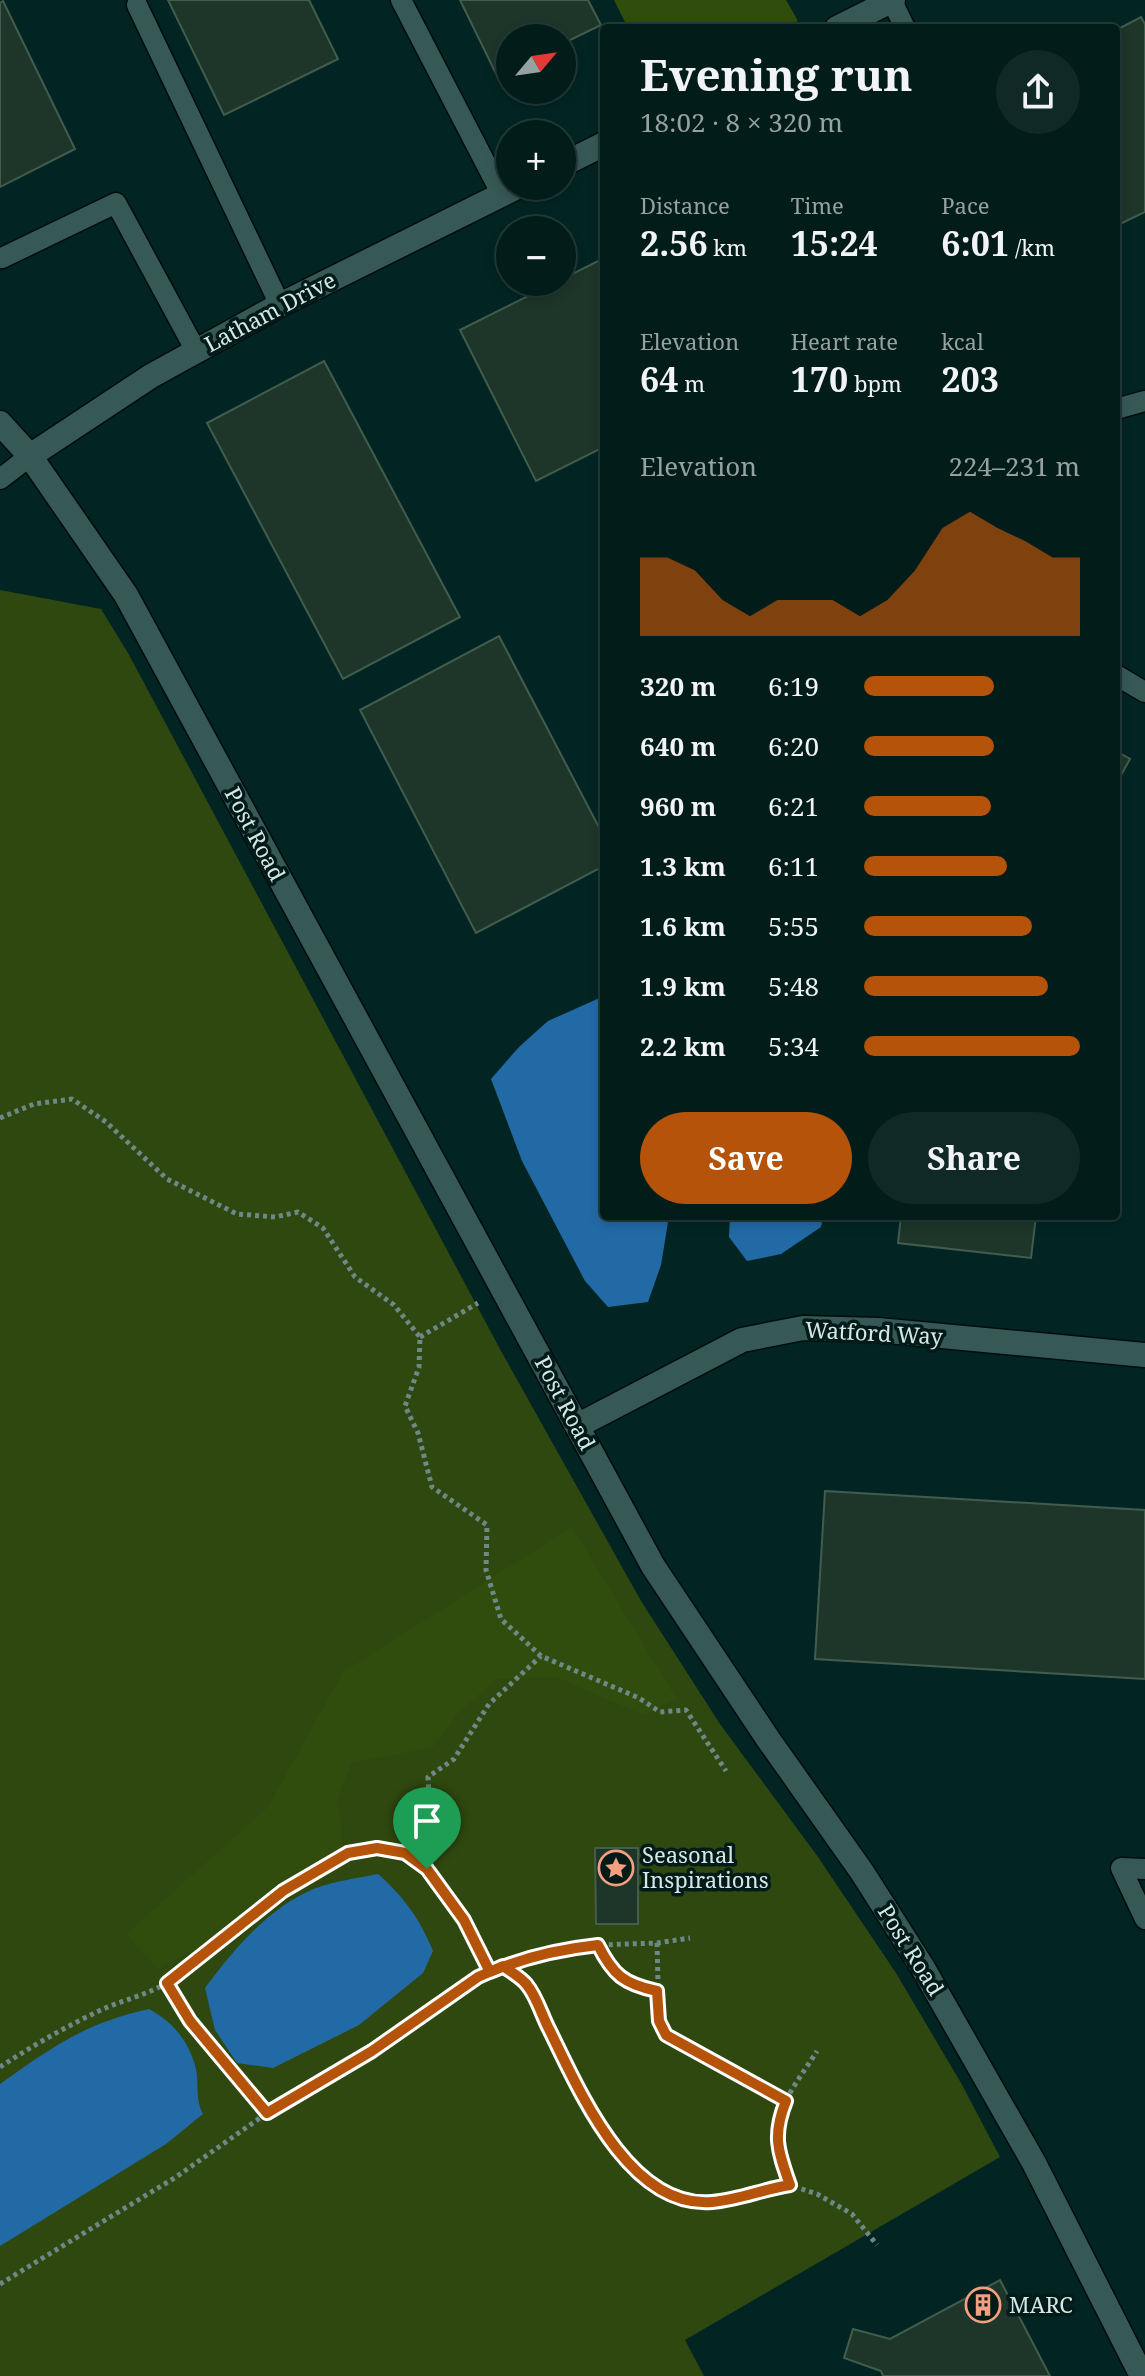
<!DOCTYPE html>
<meta charset="utf-8">
<style>
:root{--surface:#021c1a;--page:#102927;--text:#f1f3f6;--muted:#96a1a2;--line:#233a39;--accent:#b45309}
body{margin:0;font-family:"Noto Serif",serif;background:var(--page);color:var(--text);height:100vh;display:flex;flex-direction:column;font-size:30px;white-space:nowrap}
*{box-sizing:border-box;margin:0}
p{font-size:26px;color:var(--muted)}
.icon{flex:none;width:44px;height:44px;fill:none;stroke:currentColor;stroke-width:2;stroke-linecap:round;stroke-linejoin:round}
.map{position:relative;flex:1;overflow:hidden}
.side{position:absolute;left:600px;top:24px;width:520px;height:1196px;display:flex;flex-direction:column;background:var(--surface);border-radius:8px;box-shadow:0 4px 12px #0003,0 0 0 2px var(--line)}
.side>*{flex:none}
.needle{width:52px;rotate:61deg}
.tools{position:absolute;left:496px;top:24px;display:grid;gap:16px}
.tools a{display:grid;place-items:center;width:80px;height:80px;border-radius:50%;background:var(--surface);box-shadow:0 4px 12px #0003,0 0 0 2px var(--line);font-size:40px}
.pin{position:absolute;display:grid;place-items:center;width:68px;height:68px;color:#fff;margin:-82px -34px;border-radius:50% 50% 50% 0;rotate:-45deg;box-shadow:0 0 8px #0007}
.pin .icon{rotate:45deg}
.round{display:grid;place-items:center;flex:none;width:84px;height:84px;border-radius:42px;background:var(--page)}
.overview{display:flex;align-items:center;justify-content:space-between;height:136px;padding:0 40px}
h1{font-size:44px;font-weight:700;line-height:60px}
.stats{display:grid;grid-template-columns:repeat(3,1fr);gap:12px;height:136px;padding:8px 40px}
.stats div{display:grid;align-content:center}
.stats b{font-size:34px;font-weight:700}
.stats small{font-size:22px;font-weight:400}
.stats p{font-size:22px}
.chart{height:224px;padding:16px 40px}
.chart p{display:flex;justify-content:space-between}
.chart svg{width:100%;height:144px;margin-top:8px;fill:var(--accent);opacity:.7}
.cta{display:flex;gap:16px;margin-top:auto;padding:16px 40px}
.cta a{flex:1;height:92px;border-radius:48px;background:var(--accent);color:#fff;font-size:32px;font-weight:700;line-height:92px;text-align:center}
.cta a+a{background:var(--page);color:var(--text)}
ul{padding:0 40px;list-style:none;font-size:26px}
li{display:grid;grid-template-columns:128px 96px 1fr;align-items:center;height:60px}
li i{height:20px;border-radius:10px;background:var(--accent)}
.map>svg:first-child{display:block}
.green{fill:#2f480f}
.forest{fill:#314d0d}
.water{fill:#226aa5}
.building{fill:#1d3629;stroke:#425d4e;stroke-width:2}
.lines{fill:none;stroke-linecap:round;stroke-linejoin:round}
.service-casing{stroke:#000d0c;stroke-width:23}
.minor-casing{stroke:#000d0c;stroke-width:27}
.tertiary-casing{stroke:#000d0c;stroke-width:27}
.path{stroke:#6d8886;stroke-width:5;stroke-dasharray:4 4;stroke-linecap:butt}
.service{stroke:#375956;stroke-width:20}
.minor{stroke:#375956;stroke-width:24}
.tertiary{stroke:#375956;stroke-width:24}
.route-casing{stroke:#fff;stroke-width:16}
.route{stroke:#b45309;stroke-width:10}
.labels{text-anchor:middle;stroke-width:7;stroke-linejoin:round;paint-order:stroke}
.street-label{font-size:22px;fill:#d5e8e6;stroke:#021b19}
.poi-label{font-size:22px;fill:#d5e8e6;stroke:#021b19;text-anchor:start}
</style>
<div class="map">
<svg width="1145" height="2376" viewBox="0 0 1145 2376">
<rect width="100%" height="100%" fill="#022523"/>
<path class="green" d="M0,590L101,609L128,653L501,1351L641,1601L720,1724L818,1857L896,1973L961,2083L1000,2157L685,2340L704,2376H0Z"/>
<g class="forest">
<path d="M614,0H786L798,21L783,28H628Z"/>
<path d="M572,1527L676,1698L643,1715L556,1677L496,1679L456,1715L432,1748L352,1762L337,1799L343,1846L279,1882L201,1946L158,1969L126,1934L268,1807L343,1672Z"/>
</g>
<g class="water">
<path d="M604,996V1216H669L661,1265L648,1302L608,1307L585,1281L522,1161L491,1079L519,1047L548,1021Z"/>
<path d="M730,1216H823L821,1227L781,1254L747,1261L729,1237Z"/>
<path d="M378,1874C404,1897 420,1919 433,1951L423,1973L359,2025L273,2068L237,2063L215,2030L205,1988C234,1949 270,1906 316,1888C336,1881 357,1878 378,1874Z"/>
<path d="M149,2009C173,2022 189,2041 196,2069C199,2085 195,2099 203,2114L166,2144L0,2246V2084C52,2047 85,2023 149,2009Z"/>
</g>
<g class="building">
<path d="M168,0H309L338,59L224,115Z"/>
<path d="M460,0H588L601,25L562,44V38H510V80L501,84Z"/>
<path d="M3,1L75,149L0,187V3Z"/>
<path d="M1141,17L1145,24V212L1116,226V30Z"/>
<path d="M604,258V447L536,481L460,330L556,282H562V279Z"/>
<path d="M324,361L460,617L343,679L207,423Z"/>
<path d="M499,636L604,837V866L476,933L360,710Z"/>
<path d="M1116,751L1130,759L1116,784Z"/>
<path d="M901,1216H1036L1031,1258L898,1243Z"/>
<path d="M825,1491L1145,1510V1679L815,1659Z"/>
<path d="M595,1848H638V1924H596Z"/>
<path d="M1000,2280L1050,2376H883L881,2371L844,2358L853,2329L890,2339Z"/>
</g>
<g class="lines">
<g class="service-casing">
<g id="service">
<path d="M401,0L502,195"/>
<path d="M892,1L905,28"/>
<path d="M137,5L280,305"/>
<path d="M2,258L116,203L196,351"/>
<path d="M1116,409L1145,401"/>
<path d="M0,479L30,456"/>
<path d="M1116,675L1145,692"/>
<path d="M1145,1869L1121,1868L1145,1919"/>
</g>
</g>
<g class="minor-casing">
<g id="minor">
<path d="M837,28L893,0"/>
<path d="M562,165L604,144"/>
<path d="M30,456L151,376L280,305L519,186"/>
<path d="M577,1426L742,1340L803,1328L878,1330L1145,1355"/>
</g>
</g>
<g class="tertiary-casing">
<path id="tertiary" d="M0,423L30,456L126,595L653,1566L768,1739L862,1872L923,1968L1034,2163L1142,2376"/>
</g>
<g class="path">
<path d="M0,1118L34,1104L72,1099L106,1122L167,1179L237,1214L275,1217L298,1212L323,1228L355,1277L394,1305L420,1337L419,1367L405,1406L418,1433L432,1487L487,1525L486,1570L501,1619L541,1656L639,1698L660,1712L686,1710L726,1771"/>
<path d="M420,1337L478,1303"/>
<path d="M427,1868L431,1831L428,1777L454,1759L489,1704L541,1656"/>
<path d="M657,1943L659,2021L666,2035L786,2101"/>
<path d="M598,1945C613,1975 624,1984 657,1991"/>
<path d="M503,1966L527,1985L582,2096L605,2133L634,2168L657,2189L683,2199L710,2203L754,2195L790,2185L817,2194L852,2214L877,2245"/>
<path d="M167,1983L190,2021L267,2113"/>
<path d="M0,2067C32,2046 65,2027 101,2010C122,2000 148,1995 168,1982C222,1949 340,1819 407,1854C442,1872 471,1937 490,1972"/>
<path d="M790,2185C784,2169 778,2153 777,2136C775,2107 803,2074 817,2051"/>
<path d="M0,2284L176,2177L267,2113L372,2051L478,1977L562,1949L598,1945L657,1943L690,1938"/>
</g>
<use href="#service" class="service"/>
<use href="#minor" class="minor"/>
<use href="#tertiary" class="tertiary"/>
</g>
<g class="lines">
<g class="route-casing">
<path id="route" d="M427,1869L405,1853L377,1848L348,1853L283,1891L167,1983L190,2021L267,2113L372,2051L478,1977L503,1966C511,1972 522,1978 527,1985C537,1997 542,2016 549,2029C579,2090 629,2209 712,2202C739,2200 763,2189 790,2185C778,2151 772,2136 786,2101L666,2035L659,2021L657,1991C624,1984 613,1975 598,1945C561,1949 525,1957 490,1972L464,1920L427,1869"/>
</g>
<use href="#route" class="route"/>
</g>
<defs>
<g id="sight-ring" transform="scale(1.8)"><circle r="9.5" fill="#021b19" stroke="#f2a07f" stroke-width="1.5"/><path d="M0-6L1.8-2.2L6-1.7L2.9 1.2L3.7 5.4L0 3.3L-3.7 5.4L-2.9 1.2L-6-1.7L-1.8-2.2Z" fill="#f2a07f"/></g>
<g id="building-ring" transform="scale(1.8)"><circle r="9.5" fill="#021b19" stroke="#f2a07f" stroke-width="1.5"/><path d="M-4-6H4V6H1V3H-1V6H-4ZM-2.5-4.3h1.7v1.8h-1.7ZM.8-4.3h1.7v1.8H.8ZM-2.5-1h1.7V.8h-1.7ZM.8-1h1.7V.8H.8Z" fill="#f2a07f"/></g>
</defs>
<g fill-rule="evenodd">
<use href="#sight-ring" x="616" y="1868"/>
<use href="#building-ring" x="983" y="2305"/>
</g>
<g class="labels">
<g class="street-label">
<text transform="translate(270 312) rotate(-28)" y="8">Latham Drive</text>
<text transform="translate(255 834) rotate(62)" y="8">Post Road</text>
<text transform="translate(874 1333) rotate(3)" y="8">Watford Way</text>
<text transform="translate(565 1403) rotate(62)" y="8">Post Road</text>
<text transform="translate(911 1950) rotate(58)" y="8">Post Road</text>
</g>
<g class="poi-label">
<text x="642" y="1863">Seasonal<tspan x="642" dy="25">Inspirations</tspan></text>
<text x="1009" y="2313">MARC</text>
</g>
</g>
</svg>
<div class="tools">
<a><svg class="needle" viewBox="-14 -14 28 28"><path d="M0-13l5 13h-10z" fill="#e53935"/><path d="M0 13l5-13h-10z" fill="#96a1a2"/></svg></a>
<a>+</a>
<a>−</a>
</div>
<div class="pin" style="left:427px;top:1869px;background:#1e9e55"><svg class="icon" aria-label="arrive" viewBox="0 0 24 24"><path d="M6 21V4h12l-3 4 3 4H6"/></svg></div>
<section class="side">
<div class="overview"><div><h1>Evening run</h1><p>18:02 · 8 × 320 m</p></div><a class="round"><svg class="icon" aria-label="share" viewBox="0 0 24 24"><path d="M12 15V3M7 8l5-5 5 5M5 13v7h14v-7"/></svg></a></div>
<div class="stats">
<div><p>Distance</p><b>2.56<small> km</small></b></div>
<div><p>Time</p><b>15:24</b></div>
<div><p>Pace</p><b>6:01<small> /km</small></b></div>
</div>
<div class="stats">
<div><p>Elevation</p><b>64<small> m</small></b></div>
<div><p>Heart rate</p><b>170<small> bpm</small></b></div>
<div><p>kcal</p><b>203</b></div>
</div>
<div class="chart"><p><span>Elevation</span>224–231 m</p>
<svg viewBox="0 0 160 44" preserveAspectRatio="none"><path d="M0 44V20L10 20L20 24L30 33L40 38L50 33L60 33L70 33L80 38L90 33L100 24L110 11L120 6L130 11L140 15L150 20L160 20V44z"/></svg>
</div>
<ul>
<li><b>320 m</b>6:19<i style="width:60%"></i></li>
<li><b>640 m</b>6:20<i style="width:60%"></i></li>
<li><b>960 m</b>6:21<i style="width:59%"></i></li>
<li><b>1.3 km</b>6:11<i style="width:66%"></i></li>
<li><b>1.6 km</b>5:55<i style="width:78%"></i></li>
<li><b>1.9 km</b>5:48<i style="width:85%"></i></li>
<li><b>2.2 km</b>5:34<i style="width:100%"></i></li>
</ul>
<div class="cta"><a>Save</a><a>Share</a></div>
</section>
</div>
